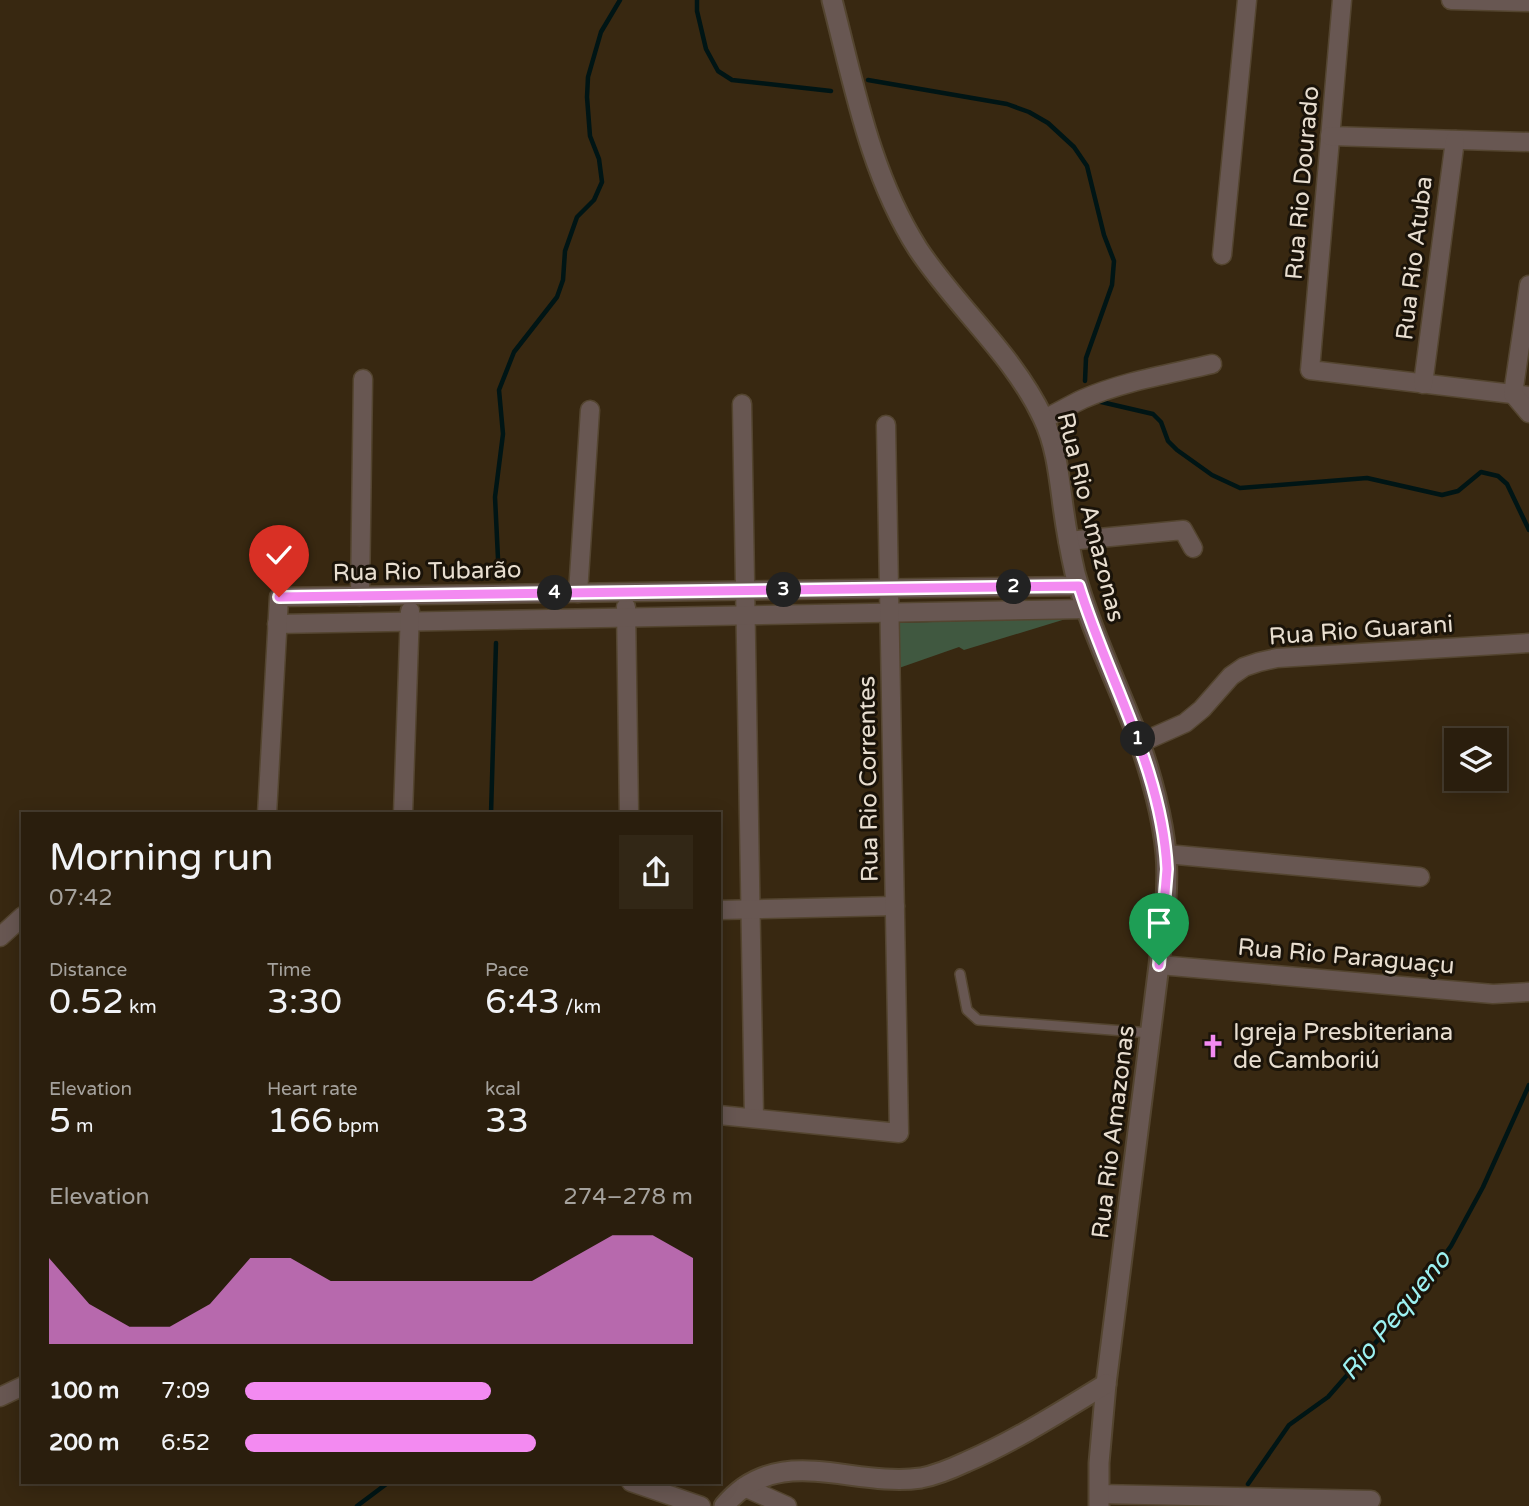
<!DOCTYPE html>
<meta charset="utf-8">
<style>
:root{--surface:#2a1e0d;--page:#322716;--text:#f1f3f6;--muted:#a5a29d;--line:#463c2e;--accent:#f38af1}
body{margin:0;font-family:"Varela Round",sans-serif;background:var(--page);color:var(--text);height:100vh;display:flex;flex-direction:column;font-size:26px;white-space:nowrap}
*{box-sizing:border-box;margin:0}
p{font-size:23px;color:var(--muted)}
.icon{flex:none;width:38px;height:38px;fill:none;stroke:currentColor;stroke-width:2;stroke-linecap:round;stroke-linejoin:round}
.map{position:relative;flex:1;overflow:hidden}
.side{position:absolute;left:21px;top:812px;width:700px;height:672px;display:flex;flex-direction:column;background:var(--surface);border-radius:0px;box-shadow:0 4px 18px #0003,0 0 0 2px var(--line)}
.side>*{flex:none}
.buttons{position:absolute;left:1444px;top:728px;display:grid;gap:14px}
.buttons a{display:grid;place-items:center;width:63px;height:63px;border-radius:0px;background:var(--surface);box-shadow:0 4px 18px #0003,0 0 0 2px var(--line);font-size:35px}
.pin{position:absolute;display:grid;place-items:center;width:60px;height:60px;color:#fff;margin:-72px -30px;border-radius:50% 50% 50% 0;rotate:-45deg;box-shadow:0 0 7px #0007}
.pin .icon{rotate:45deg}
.km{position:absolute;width:35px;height:35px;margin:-18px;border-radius:50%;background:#222;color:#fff;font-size:19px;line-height:35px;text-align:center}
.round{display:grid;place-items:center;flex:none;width:74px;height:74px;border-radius:0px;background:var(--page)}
.summary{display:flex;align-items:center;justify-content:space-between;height:119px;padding:0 28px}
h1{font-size:38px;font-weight:600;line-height:52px}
.figures{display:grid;grid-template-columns:repeat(3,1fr);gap:10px;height:119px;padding:7px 28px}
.figures div{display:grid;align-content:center}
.figures b{font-size:35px;font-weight:600}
.figures small{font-size:19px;font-weight:400}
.figures p{font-size:19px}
.chart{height:196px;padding:14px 28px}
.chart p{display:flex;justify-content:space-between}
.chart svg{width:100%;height:126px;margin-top:7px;fill:var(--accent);opacity:.7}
ul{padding:0 28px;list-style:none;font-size:23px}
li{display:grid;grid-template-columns:112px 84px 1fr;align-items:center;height:52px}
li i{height:18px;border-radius:9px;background:var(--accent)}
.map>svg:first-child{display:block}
.green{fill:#405840}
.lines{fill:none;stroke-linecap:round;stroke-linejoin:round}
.stream{stroke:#001515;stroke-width:4.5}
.service-casing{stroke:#544530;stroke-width:12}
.minor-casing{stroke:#544530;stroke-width:21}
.tertiary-casing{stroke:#544530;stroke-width:23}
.service{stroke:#685752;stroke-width:9}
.minor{stroke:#685752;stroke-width:18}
.tertiary{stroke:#685752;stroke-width:19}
.route-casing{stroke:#fff;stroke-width:14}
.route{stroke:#f38af1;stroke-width:9}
.labels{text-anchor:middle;stroke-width:6;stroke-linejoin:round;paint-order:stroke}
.street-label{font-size:24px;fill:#e8ded0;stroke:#1a1309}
.poi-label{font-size:24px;fill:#e8ded0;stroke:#1a1309;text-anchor:start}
.water-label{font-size:26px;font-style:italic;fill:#9cf1f1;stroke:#1a1309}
</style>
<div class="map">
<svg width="1529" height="1506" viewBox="0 0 1529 1506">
<rect width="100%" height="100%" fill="#382811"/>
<path class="green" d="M1069,618L964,650L959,647L899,668L898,623Z"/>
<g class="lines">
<g class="stream">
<path d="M697,0V11L706,49L718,71L732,80L831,91"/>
<path d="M868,80L1007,104L1029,112L1048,123L1074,147L1087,166L1104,235L1114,261L1112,285L1086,358L1085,381"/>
<path d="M1097,401L1153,414L1161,422L1168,441L1177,450L1212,475L1240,488L1367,478L1442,495L1458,491L1481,472L1498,476L1507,484L1529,530"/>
<path d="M499,579L495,497L503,434L499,390L514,352L557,297L563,280L565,251L577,217L594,200L602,182L599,159L590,136L587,97L588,77L601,32L620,0"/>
<path d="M491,814L496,643"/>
<path d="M1248,1484L1289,1425L1328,1397L1405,1309L1451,1246L1483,1187L1529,1085"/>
<path d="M357,1506L389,1482"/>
</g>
<g class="service-casing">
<path id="service" d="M960,974L967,1010L978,1020L1151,1033"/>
</g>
<g class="minor-casing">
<g id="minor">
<path d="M1342,0L1310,370L1529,396"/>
<path d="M1451,0L1529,2"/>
<path d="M1330,136L1529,142"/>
<path d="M1222,255L1247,0"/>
<path d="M1529,285L1513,394L1529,413"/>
<path d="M1423,384L1455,140"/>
<path d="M742,404L754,1118"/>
<path d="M1044,419C1057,413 1070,405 1083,399C1124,381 1170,374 1212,364"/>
<path d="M1068,541L1183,530L1193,548"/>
<path d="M578,593L590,410"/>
<path d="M360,596L363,379"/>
<path d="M626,607L629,814"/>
<path d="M277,624L1086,609"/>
<path d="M1140,743L1185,723L1202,709L1231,676L1244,667L1259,662L1277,658L1529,643"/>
<path d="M267,814L279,597L1079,586"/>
<path d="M403,814L410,611"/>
<path d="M1166,854L1420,877"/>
<path d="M719,910L895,906"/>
<path d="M0,937L23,916"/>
<path d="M1159,965L1493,994L1529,992"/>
<path d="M719,1115L899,1133L886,425"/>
<path d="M0,1397L23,1386"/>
<path d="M631,1482L701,1506"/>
<path d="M744,1487L787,1506"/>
<path d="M1099,1494L1371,1500"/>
</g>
</g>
<g class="tertiary-casing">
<g id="tertiary">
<path d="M832,0C854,85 870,174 918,249C957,308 1013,354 1043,418C1056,445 1059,476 1063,506C1066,528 1070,551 1075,573C1091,631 1118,685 1139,741C1151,774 1163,819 1166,854C1169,891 1163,929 1159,965L1106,1384L1099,1463V1506"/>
<path d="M724,1506C778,1441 851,1488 921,1478C937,1475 951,1469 966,1462C1015,1441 1060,1412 1106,1384"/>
</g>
</g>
<use href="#service" class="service"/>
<use href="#minor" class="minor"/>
<use href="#tertiary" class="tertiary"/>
</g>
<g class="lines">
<g class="route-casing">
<path id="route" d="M279,597L1079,586C1108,680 1162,768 1167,869L1159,965"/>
</g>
<use href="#route" class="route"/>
</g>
<defs>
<g id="church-bare" transform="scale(1.89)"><path d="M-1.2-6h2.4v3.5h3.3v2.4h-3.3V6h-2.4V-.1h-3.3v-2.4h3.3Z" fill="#f38af1" stroke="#1a1309" stroke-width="2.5" paint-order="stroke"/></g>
</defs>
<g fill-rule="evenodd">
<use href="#church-bare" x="1213" y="1046"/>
</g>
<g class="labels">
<g class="street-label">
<text transform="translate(1302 183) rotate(-85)" y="8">Rua Rio Dourado</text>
<text transform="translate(1414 258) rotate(-83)" y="8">Rua Rio Atuba</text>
<text transform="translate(1091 517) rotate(76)" y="8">Rua Rio Amazonas</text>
<text transform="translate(427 571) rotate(-1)" y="8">Rua Rio Tubarão</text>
<text transform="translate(1361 630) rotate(-4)" y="8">Rua Rio Guarani</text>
<text transform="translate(868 779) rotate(-91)" y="8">Rua Rio Correntes</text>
<text transform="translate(1346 956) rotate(5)" y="8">Rua Rio Paraguaçu</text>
<text transform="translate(1113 1132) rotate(-83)" y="8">Rua Rio Amazonas</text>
</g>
<g class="poi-label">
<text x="1233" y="1040">Igreja Presbiteriana<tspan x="1233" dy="28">de Camboriú</tspan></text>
</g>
<g class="water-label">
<text transform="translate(1395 1315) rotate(-51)" y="9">Rio Pequeno</text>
</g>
</g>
</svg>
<div class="buttons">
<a><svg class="icon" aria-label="layers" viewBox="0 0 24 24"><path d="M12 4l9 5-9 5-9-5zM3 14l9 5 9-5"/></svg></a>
</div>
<div class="pin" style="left:1159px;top:965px;background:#1e9e55"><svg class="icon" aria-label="arrive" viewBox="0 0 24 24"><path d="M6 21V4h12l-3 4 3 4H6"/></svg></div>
<div class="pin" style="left:279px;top:597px;background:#d93025"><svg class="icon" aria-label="check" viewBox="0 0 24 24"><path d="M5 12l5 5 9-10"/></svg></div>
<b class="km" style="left:1138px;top:739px">1</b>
<b class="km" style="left:1014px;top:587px">2</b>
<b class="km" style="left:784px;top:590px">3</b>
<b class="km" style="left:555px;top:593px">4</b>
<section class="side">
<div class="summary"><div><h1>Morning run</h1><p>07:42</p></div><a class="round"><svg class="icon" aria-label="share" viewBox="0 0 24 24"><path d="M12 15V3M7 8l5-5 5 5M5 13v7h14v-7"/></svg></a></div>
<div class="figures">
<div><p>Distance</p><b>0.52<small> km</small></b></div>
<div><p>Time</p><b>3:30</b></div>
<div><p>Pace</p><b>6:43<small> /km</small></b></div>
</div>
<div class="figures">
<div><p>Elevation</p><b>5<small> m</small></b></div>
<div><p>Heart rate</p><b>166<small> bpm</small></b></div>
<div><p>kcal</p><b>33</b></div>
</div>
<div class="chart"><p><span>Elevation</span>274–278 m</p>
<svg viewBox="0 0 160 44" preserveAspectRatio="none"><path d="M0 44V14L10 30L20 38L30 38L40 30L50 14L60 14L70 22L80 22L90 22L100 22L110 22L120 22L130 14L140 6L150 6L160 14V44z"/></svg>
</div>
<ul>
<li><b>100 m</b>7:09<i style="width:55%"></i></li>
<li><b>200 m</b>6:52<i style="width:65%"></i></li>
</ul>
</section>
</div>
